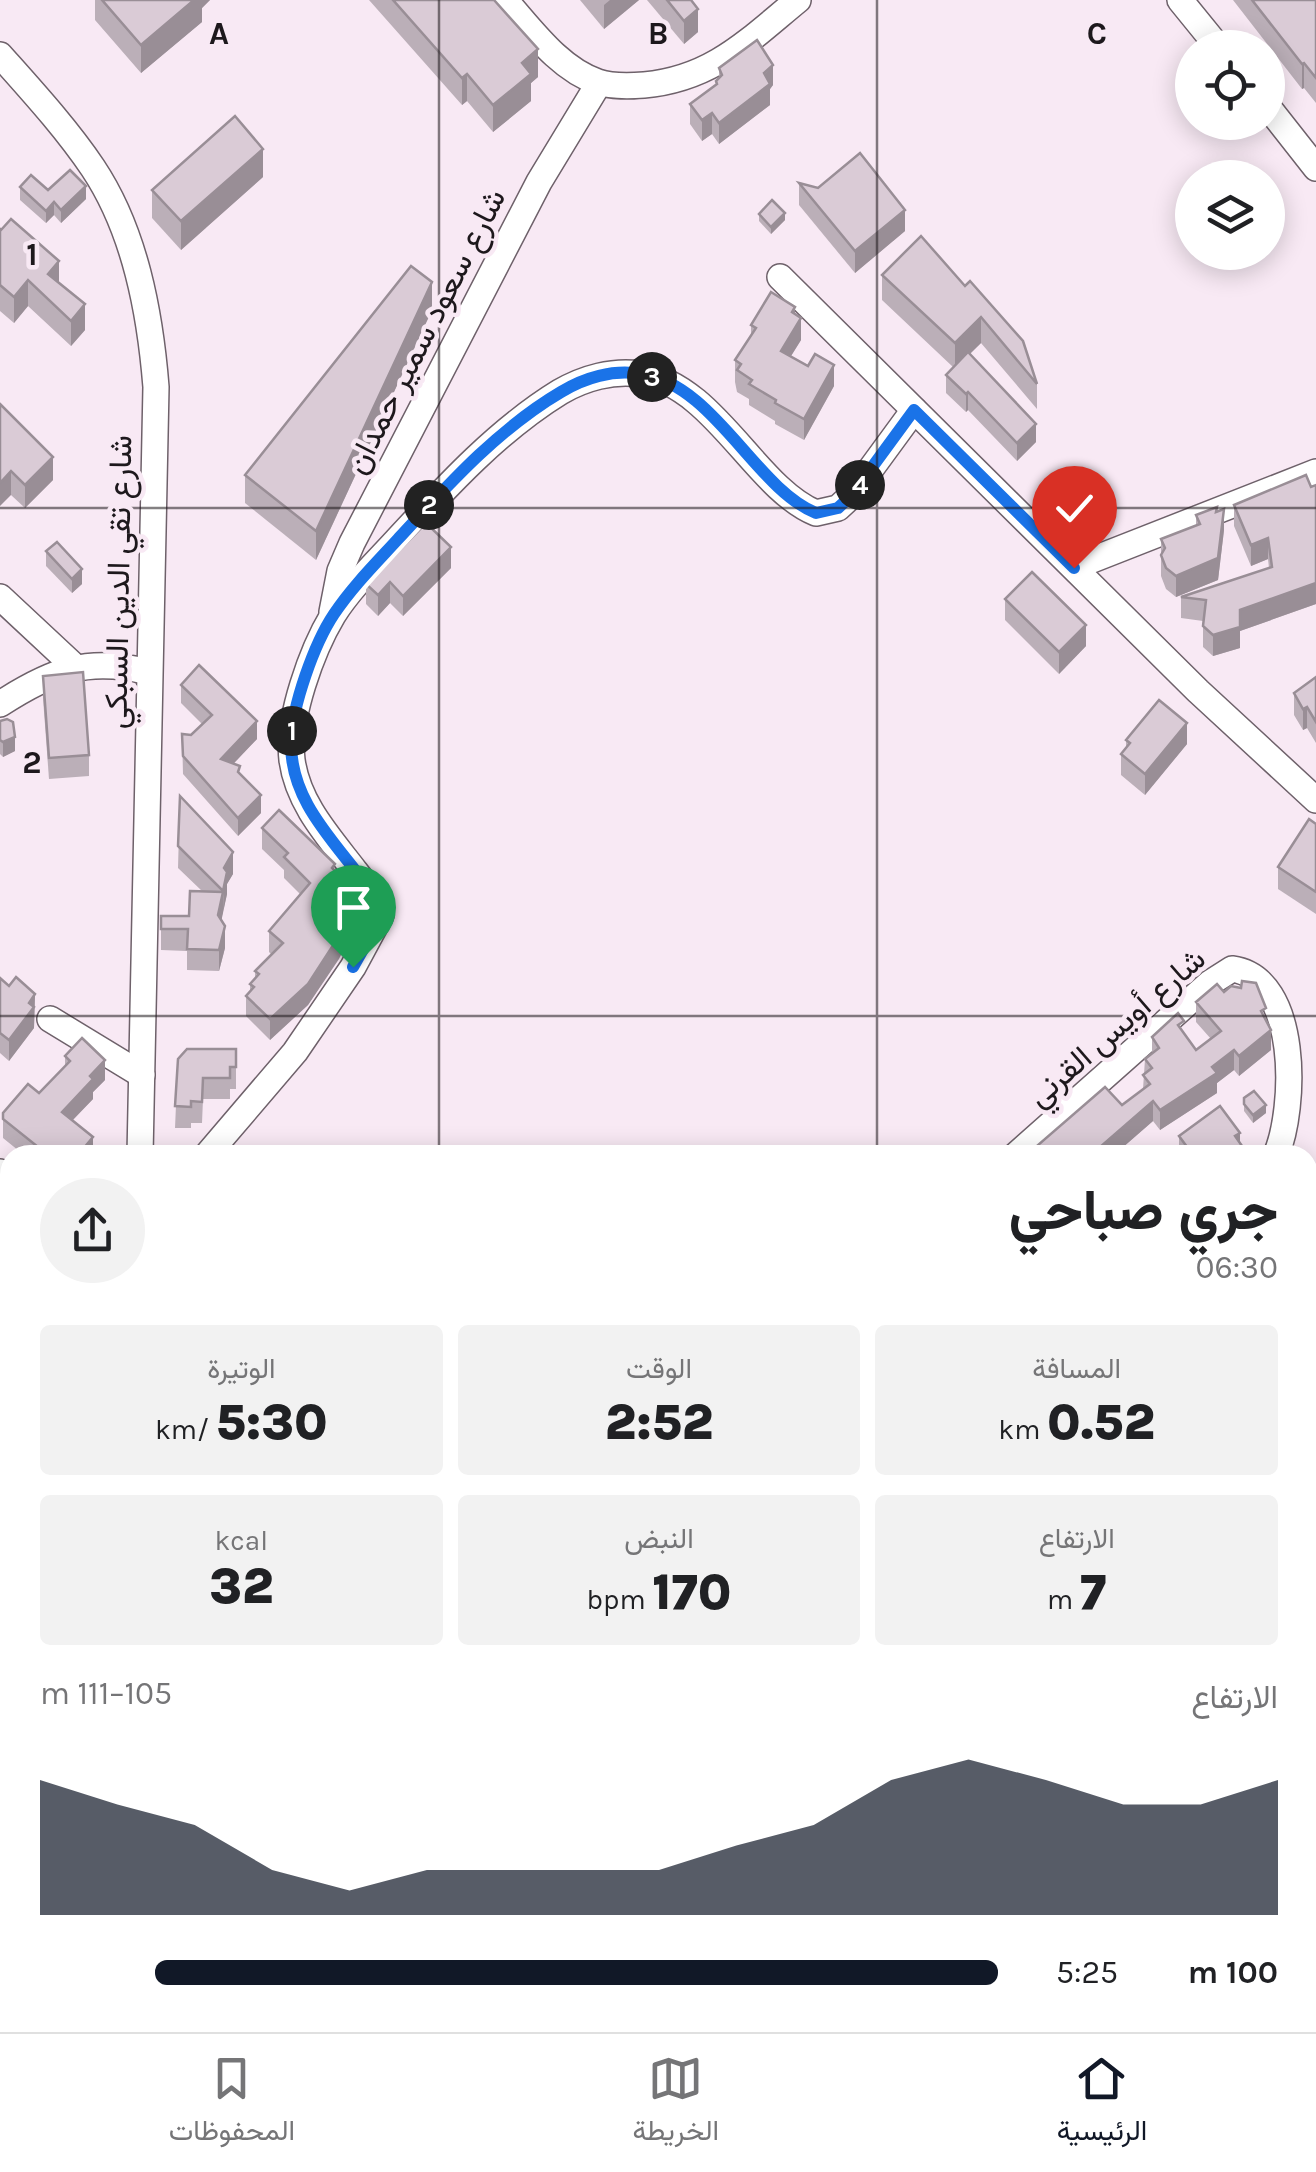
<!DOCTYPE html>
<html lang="ar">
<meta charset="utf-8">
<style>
:root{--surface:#fff;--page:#f2f2f2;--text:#202124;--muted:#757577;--line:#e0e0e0;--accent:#111827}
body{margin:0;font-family:Karla,Vazirmatn,sans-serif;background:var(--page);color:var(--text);direction:rtl;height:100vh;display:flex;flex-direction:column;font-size:38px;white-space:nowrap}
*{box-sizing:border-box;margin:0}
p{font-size:32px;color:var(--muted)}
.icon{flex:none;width:55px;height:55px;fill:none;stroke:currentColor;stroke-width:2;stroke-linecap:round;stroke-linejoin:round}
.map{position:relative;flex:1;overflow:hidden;direction:ltr}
.sheet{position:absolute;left:0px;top:1145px;width:1318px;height:888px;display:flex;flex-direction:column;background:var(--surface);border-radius:30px 30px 0 0;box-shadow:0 5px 25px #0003;direction:rtl}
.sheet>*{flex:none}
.tools{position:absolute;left:1175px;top:30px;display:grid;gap:20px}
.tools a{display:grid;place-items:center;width:110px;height:110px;border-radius:50%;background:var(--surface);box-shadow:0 5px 25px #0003;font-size:50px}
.pin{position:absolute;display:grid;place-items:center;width:85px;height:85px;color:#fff;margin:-102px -42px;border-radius:50% 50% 50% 0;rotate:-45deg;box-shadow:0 0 10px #0007}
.pin .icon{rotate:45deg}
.km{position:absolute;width:50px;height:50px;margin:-25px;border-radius:50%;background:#222;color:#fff;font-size:28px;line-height:50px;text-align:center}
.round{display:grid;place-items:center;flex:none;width:105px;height:105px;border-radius:52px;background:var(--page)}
.overview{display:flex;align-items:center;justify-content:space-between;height:170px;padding:0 40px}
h1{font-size:55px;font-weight:800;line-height:75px}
.stats{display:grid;grid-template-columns:repeat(3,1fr);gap:15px;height:170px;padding:10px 40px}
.stats div{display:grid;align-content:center;border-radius:10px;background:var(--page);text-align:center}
.stats b{font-size:50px;font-weight:800}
.stats small{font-size:28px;font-weight:400}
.stats p{font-size:28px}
.chart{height:280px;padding:20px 40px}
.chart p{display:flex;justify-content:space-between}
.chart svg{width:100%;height:180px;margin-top:10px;fill:var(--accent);opacity:.7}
ul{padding:0 40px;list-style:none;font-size:32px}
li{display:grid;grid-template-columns:160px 120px 1fr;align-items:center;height:75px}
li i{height:25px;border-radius:12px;background:var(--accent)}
.menu{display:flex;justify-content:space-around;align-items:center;height:140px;border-top:2px solid var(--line);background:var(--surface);font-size:28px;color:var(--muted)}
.menu a{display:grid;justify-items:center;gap:5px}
.menu .current{color:var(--accent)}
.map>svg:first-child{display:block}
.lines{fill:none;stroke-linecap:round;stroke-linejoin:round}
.minor-casing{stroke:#6e616a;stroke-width:28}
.minor{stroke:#fff;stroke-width:25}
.wall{fill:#bbafb8}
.shaded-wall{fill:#998e96}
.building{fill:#dacbd6;stroke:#998e96;stroke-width:2.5}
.route-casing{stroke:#fff;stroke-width:20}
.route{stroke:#1a73e8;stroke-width:12}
.grid{fill:none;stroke:#1d181c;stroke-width:2.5;stroke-opacity:0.55}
.labels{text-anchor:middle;stroke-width:9;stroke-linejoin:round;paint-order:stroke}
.street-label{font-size:32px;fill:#1d181c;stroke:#f8e9f4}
.grid-label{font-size:32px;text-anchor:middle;font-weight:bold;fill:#1d181c;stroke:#f8e9f4;stroke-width:9;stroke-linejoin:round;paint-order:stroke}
</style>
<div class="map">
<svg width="1316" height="2032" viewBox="0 0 1316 2032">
<rect width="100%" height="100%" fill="#f8e9f4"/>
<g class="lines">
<g class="minor-casing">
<g id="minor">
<path d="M505,0C531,29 559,69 598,82C612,87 630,86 644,85C712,79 748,41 798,0"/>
<path d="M1180,0L1219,48"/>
<path d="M0,55C32,91 66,128 93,168C135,231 150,312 156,387L140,1155"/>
<path d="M1268,107L1316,168"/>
<path d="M780,277L1198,691L1316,800"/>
<path d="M1074,567L1316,472"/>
<path d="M0,597L74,666"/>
<path d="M332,612L340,571L352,543L539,182L599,83"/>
<path d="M0,704C51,671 88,656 148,672"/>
<path d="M50,1019L142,1075"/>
<path d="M207,1155L295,1052L353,967L381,915C380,897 365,885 355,871C329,837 298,804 292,760C287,718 312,650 333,615C350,588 375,564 397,540C446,487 498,430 560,392C584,378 613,370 640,374C714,384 755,488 816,513L838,508L851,496L914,410"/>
<path d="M1016,1155L1210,983L1232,969C1300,978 1296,1108 1276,1155"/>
<path d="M0,1172L10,1181"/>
<path d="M0,1250L10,1248"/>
<path d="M1308,1406L1316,1403"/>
<path d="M0,1564L10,1565"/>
<path d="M1309,1961L1316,1974"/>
<path d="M181,2022V2032"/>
<path d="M429,2022L432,2032"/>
<path d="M706,2022L712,2032"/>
<path d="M105,2032L134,2022"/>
<path d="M1156,2032L1176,2022"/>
</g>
</g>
<use href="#minor" class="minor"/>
</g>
<g class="wall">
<path d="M95,0H210L202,8V22L141,73L95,20Z"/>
<path d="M369,0H494L538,77L531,83V101L493,132L467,101L462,105Z"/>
<path d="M580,0H639L604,29Z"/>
<path d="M647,0H691L698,32L684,44Z"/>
<path d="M1233,0H1316V103L1304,88L1302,89Z"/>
<path d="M719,68L773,85L770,89V105L719,144L712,134L702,141L690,124V104L716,85V81L719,78Z"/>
<path d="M263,177L181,250L152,218V190Z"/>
<path d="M799,183L905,231L855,273L799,205Z"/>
<path d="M20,187L48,190L86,199L61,223L54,215L46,223L20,200Z"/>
<path d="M759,214L785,220L771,234L759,221Z"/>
<path d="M0,229L59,283L85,330L71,346L28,306L14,323L0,311Z"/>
<path d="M921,236L1037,384V409L981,343L970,354L1036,442L1017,461L968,410L966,412L946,393V375L953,367L882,300V275Z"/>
<path d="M432,310L316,560L245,503V475Z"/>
<path d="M795,314L801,340L791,356L834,386L804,440L775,424V421L749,405V399L737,392L735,382V360L751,336V325Z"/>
<path d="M0,404L53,480L25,508L11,495Z"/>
<path d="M1316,485V604L1240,631V648L1213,656L1203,647V621L1181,618V597L1269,568L1268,559L1251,566L1234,526V505Z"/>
<path d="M1217,512L1224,530L1218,580L1176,597L1166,589L1161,576V539L1196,526V515Z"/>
<path d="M46,551L82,584L72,593L46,566Z"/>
<path d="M451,568L403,616L390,603L378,616L366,604V584Z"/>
<path d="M1005,599L1086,646L1059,674L1005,620Z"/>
<path d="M43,676L89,755V776L49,779L43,698Z"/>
<path d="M1316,677V743L1307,728L1303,730L1294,715V693Z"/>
<path d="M181,685L257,739L233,763L261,813L238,836L183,774L182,734L191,735L202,724L181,703Z"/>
<path d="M0,721L15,751L3,757L0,754Z"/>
<path d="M1126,740L1187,744L1145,795L1121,775V754L1126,748Z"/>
<path d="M180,796L233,874L227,884V894L221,920L225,948L219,971L187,970V951L161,950V916H189L202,891L178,868Z"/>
<path d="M1316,824V914L1278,889V867Z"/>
<path d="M262,828L335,871L357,914L341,929L343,951L308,1005L270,1040L246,1016V996L250,991V984L255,978V971L271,954L269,952V931L300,894L284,878V870L262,849Z"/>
<path d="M0,978L9,986L35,994L34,1028L9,1061L0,1053Z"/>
<path d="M1224,992L1266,1021L1271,1050L1239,1076L1234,1070L1217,1083V1093L1160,1130L1153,1121L1114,1155H1038V1145L1122,1105L1143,1089L1145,1059L1152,1054V1037L1184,1033L1196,1050L1211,1039L1196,1022V1002Z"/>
<path d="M236,1049V1089H230V1099H203L202,1123H191V1128H175L178,1059Z"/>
<path d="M65,1056L105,1080L93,1092V1099L73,1120L93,1155H24L3,1138V1113L39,1093L65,1066Z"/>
<path d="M1244,1098L1266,1113L1253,1123L1244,1111Z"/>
<path d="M1179,1136L1242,1155H1179Z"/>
<path d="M1316,1743L1315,1819L1308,1811V1751Z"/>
<path d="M1308,1840L1313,1847L1316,1844L1315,1898L1308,1890Z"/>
<path d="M215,2022H237L224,2032H222Z"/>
<path d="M463,2022H515L496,2032H468Z"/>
<path d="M576,2022H629L633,2032H580Z"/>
<path d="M752,2022H784V2026L773,2032H756Z"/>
<path d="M863,2022H944V2028L938,2032H869Z"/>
<path d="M992,2022H1058L1040,2032H997Z"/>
<path d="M1230,2022H1308L1315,2032H1230Z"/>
</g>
<g class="shaded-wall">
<path d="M194,0H210L202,8V22L141,73V45Z"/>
<path d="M610,0H639L604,29V5Z"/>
<path d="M698,9V32L684,44V21Z"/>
<path d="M538,49V77L531,83V101L493,132V105L522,63Z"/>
<path d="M1304,63V88L1302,89V64Z"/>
<path d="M773,65V85L770,89V105L719,144V123Z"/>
<path d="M467,74V101L462,105V78Z"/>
<path d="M712,113V134L702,141V120Z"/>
<path d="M263,149V177L181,250V221Z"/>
<path d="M86,186V199L61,223V210Z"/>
<path d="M54,202V215L46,223V211Z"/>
<path d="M905,210V231L855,273V251Z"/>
<path d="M785,213V220L771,234V227Z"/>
<path d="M59,261V287L48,274Z"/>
<path d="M28,280V306L14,323V297Z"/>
<path d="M432,282V310L316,560V531Z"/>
<path d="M85,304V330L71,346V321Z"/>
<path d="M795,307V328L801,318V340L781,372V351L792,312Z"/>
<path d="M981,317V343L955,368V343Z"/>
<path d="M834,365V386L804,440V419Z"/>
<path d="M968,392V410L966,412V394Z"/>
<path d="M1036,424V442L1017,461V443Z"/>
<path d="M53,457V480L25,508V485Z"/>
<path d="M11,471V495L0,506V483Z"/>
<path d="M1224,509V530L1218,580L1176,597V576Z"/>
<path d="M1268,538V559L1251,566V545Z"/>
<path d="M451,547V568L403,616V596Z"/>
<path d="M82,569V584L72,593V579Z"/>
<path d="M390,582V603L378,616V595Z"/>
<path d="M1316,583V604L1240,631V648L1213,656V635L1240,610Z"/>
<path d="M1086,625V646L1059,674V652Z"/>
<path d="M1307,707V728L1303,730V709Z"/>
<path d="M257,721V739L221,777V759Z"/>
<path d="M1187,723V744L1145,795V774Z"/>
<path d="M15,737V751L3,757V742Z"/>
<path d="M261,795V813L238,836V818Z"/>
<path d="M233,852V874L227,884V894L223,913L224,868Z"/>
<path d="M223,892V913L218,936V915Z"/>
<path d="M357,893V914L330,940V920Z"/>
<path d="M225,926V948L219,971V950Z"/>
<path d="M343,930V951L339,959L308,1005L270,1040V1019Z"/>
<path d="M35,994L34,1028L9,1061V1040Z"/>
<path d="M1271,1030V1050L1239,1076V1056Z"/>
<path d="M1234,1050V1070L1217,1083V1093L1160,1130V1110Z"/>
<path d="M105,1060V1080L93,1092V1099L62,1131V1112L90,1076Z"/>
<path d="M1153,1101V1121L1114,1155H1091Z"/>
<path d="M1266,1105V1113L1253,1123V1115Z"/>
<path d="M1240,1133V1147L1242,1146V1155H1229L1235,1136Z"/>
<path d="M93,1137V1155H78Z"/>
<path d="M1311,1349V1369L1308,1372V1352Z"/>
<path d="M222,2022H237L224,2032H222Z"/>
<path d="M473,2022H515L496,2032H473Z"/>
<path d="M565,2022H571V2032H555Z"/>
<path d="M765,2022H784V2026L773,2032H760V2025Z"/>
<path d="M920,2022H944V2028L938,2032H907V2030Z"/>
<path d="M1017,2022H1058L1040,2032H1007V2028Z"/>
</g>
<g class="building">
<path d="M102,0H194L141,45Z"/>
<path d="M393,0H494L538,49L522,63L531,74L493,105L467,74L462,78Z"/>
<path d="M667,0H691L698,9L684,21Z"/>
<path d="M1252,0H1316V78L1304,63L1302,64Z"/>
<path d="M757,40L773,65L764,73L770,84L719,123L712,113L702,120L690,104L717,84L716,81L722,75L719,68Z"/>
<path d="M235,116L263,149L181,221L152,190Z"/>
<path d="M860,153L905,210L855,251L799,183L818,188Z"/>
<path d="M70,170L86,186L61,210L54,202L46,211L20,187L31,175L48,190Z"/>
<path d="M772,200L785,213L771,227L759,214Z"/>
<path d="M11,219L59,261L48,274L85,304L71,321L28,280L14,297L0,285V229L1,230Z"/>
<path d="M921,236L965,286L970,281L1023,341L1037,384L981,317L955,343L882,275Z"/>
<path d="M411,266L432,282L316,531L245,475Z"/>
<path d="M771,292L795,307L792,312L801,318L781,351L808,366L815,354L834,365L804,419L775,403L776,400L749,384L752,380L737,370L741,364L735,360L756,328L751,325Z"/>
<path d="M968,352L1036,424L1017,443L968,392L966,394L946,375Z"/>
<path d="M0,404L53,457L25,485L11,471L0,483Z"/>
<path d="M1306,475L1311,487L1316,485V583L1240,610V627L1213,635L1203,626L1206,600L1181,597L1272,567L1268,538L1251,545L1234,505Z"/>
<path d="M1217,507L1216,512L1224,509L1218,558L1176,576L1166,568L1161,555L1165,548L1161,539L1200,524L1196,515Z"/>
<path d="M426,523L451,547L403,596L390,582L378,595L366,584Z"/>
<path d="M57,542L82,569L72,579L46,551Z"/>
<path d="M1032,572L1086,625L1059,652L1005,599Z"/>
<path d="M199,665L257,721L221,759L240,766L238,772L261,795L238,818L183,756L182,734L191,735L212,715L181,685Z"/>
<path d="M83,672L89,755L49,758L43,676Z"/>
<path d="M1316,677V722L1307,707L1303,709L1294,693Z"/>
<path d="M1159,700L1187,723L1145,774L1121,754L1130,743L1126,740Z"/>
<path d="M7,719L13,722L15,737L3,742L0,740V721Z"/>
<path d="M180,796L233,852L224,868L227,872L223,891L178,846Z"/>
<path d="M279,810L335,864L332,868L357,893L330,920L343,930L308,984L270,1019L246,996L254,987L250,984L259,974L255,971L283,943L269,931L310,883L284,857L288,853L262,828Z"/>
<path d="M1309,819L1316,824V892L1278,867Z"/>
<path d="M190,891L223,892L218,915L225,926L219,950L187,949L188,929H161V916H189Z"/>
<path d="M16,977L35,994L29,1003L34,1007L9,1040L0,1033V978L9,986Z"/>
<path d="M1242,981L1256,983L1266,1008L1261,1011L1271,1030L1239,1056L1234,1050L1212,1067L1217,1073L1160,1110L1153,1101L1091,1155H1044L1046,1154L1038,1145L1105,1087L1122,1105L1150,1084L1143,1075L1152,1068L1145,1059L1159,1048L1152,1037L1178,1013L1184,1021L1178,1025L1196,1050L1221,1031L1196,1002L1217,984L1224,992L1231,986L1241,988Z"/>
<path d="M82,1038L105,1060L90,1076L93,1079L62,1112L93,1137L78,1155H48L3,1119V1113L28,1084L39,1093L70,1061L65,1056Z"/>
<path d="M187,1049H236V1067H230V1078H203L202,1102L191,1101V1107L175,1106L178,1059Z"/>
<path d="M1254,1091L1266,1105L1253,1115L1244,1104V1098Z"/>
<path d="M1220,1106L1240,1133L1235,1136L1242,1146L1229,1155H1193L1179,1136Z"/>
<path d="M1308,1323L1311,1349L1308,1352Z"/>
<path d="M1316,1743V1797L1315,1798L1308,1790V1751Z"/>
<path d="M1308,1840L1313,1847L1316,1844V1876L1315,1878L1308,1870Z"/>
<path d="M1308,2019L1315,2032H1234L1232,2029L1238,2026L1236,2022H1308Z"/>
<path d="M555,2022H565L555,2032H527Z"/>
<path d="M585,2022H629L633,2029L627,2032H589Z"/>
<path d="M876,2022H920L907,2030L908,2032H881Z"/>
<path d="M1004,2022H1017L1007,2028Z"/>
<path d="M1196,2026L1199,2032H1184Z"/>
</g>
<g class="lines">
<g class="route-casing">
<path id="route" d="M353,967L377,925L380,905C348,852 290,810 291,742C292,706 314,644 334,614C352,587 376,563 398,539C447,486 498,429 561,392C584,378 613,369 641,374C714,384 755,488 816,513L838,508L851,496L914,410L1074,568"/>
</g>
<use href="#route" class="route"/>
</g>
<path class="grid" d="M439,0V1155M877,0V1155M0,508H1316M0,1016H1316M0,1524H10M1308,1524H1316M439,2022V2032M877,2022V2032"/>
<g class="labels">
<g class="street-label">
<text transform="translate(425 331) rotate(-63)" y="11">شارع سعود سمير حمدان</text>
<text transform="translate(118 582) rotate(-89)" y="11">شارع تقي الدين السبكي</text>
<text transform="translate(1116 1027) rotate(-41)" y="11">شارع أويس القرني</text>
</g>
</g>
<g class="grid-label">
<text x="219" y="44">A</text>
<text x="658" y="44">B</text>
<text x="1097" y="44">C</text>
<text x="32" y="265">1</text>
<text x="32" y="773">2</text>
</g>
</svg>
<div class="tools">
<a><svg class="icon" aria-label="locate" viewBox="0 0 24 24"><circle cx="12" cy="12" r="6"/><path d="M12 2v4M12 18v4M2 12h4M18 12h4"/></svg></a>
<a><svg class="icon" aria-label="layers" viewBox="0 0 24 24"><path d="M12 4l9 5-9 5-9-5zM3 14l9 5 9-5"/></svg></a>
</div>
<div class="pin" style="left:353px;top:967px;background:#1e9e55"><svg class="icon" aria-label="arrive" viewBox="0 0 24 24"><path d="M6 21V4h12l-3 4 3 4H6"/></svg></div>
<div class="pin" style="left:1074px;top:568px;background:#d93025"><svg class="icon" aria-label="check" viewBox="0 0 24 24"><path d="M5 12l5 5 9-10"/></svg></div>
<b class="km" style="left:292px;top:731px">1</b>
<b class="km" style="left:429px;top:505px">2</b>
<b class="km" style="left:652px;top:377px">3</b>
<b class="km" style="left:860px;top:485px">4</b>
<section class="sheet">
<div class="overview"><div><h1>جري صباحي</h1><p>06:30</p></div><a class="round"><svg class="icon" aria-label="share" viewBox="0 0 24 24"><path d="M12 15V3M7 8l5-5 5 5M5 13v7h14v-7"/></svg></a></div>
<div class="stats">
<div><p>المسافة</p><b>0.52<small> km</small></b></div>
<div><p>الوقت</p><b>2:52</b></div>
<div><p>الوتيرة</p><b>5:30<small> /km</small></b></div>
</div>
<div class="stats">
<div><p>الارتفاع</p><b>7<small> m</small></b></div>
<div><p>النبض</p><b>170<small> bpm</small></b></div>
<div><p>kcal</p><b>32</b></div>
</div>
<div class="chart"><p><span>الارتفاع</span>105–111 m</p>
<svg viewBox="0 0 160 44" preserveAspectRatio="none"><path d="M0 44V11L10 17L20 22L30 33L40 38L50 33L60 33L70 33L80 33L90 27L100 22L110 11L120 6L130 11L140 17L150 17L160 11V44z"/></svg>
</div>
<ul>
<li><b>100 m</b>5:25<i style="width:88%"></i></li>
</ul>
</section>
</div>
<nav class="menu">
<a class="current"><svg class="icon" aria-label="home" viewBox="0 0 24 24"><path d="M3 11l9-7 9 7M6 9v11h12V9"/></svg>الرئيسية</a>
<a><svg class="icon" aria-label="map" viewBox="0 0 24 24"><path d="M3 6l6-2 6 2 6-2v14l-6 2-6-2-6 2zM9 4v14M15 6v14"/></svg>الخريطة</a>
<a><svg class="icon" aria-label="saved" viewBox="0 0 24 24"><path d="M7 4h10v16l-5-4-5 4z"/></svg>المحفوظات</a>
</nav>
